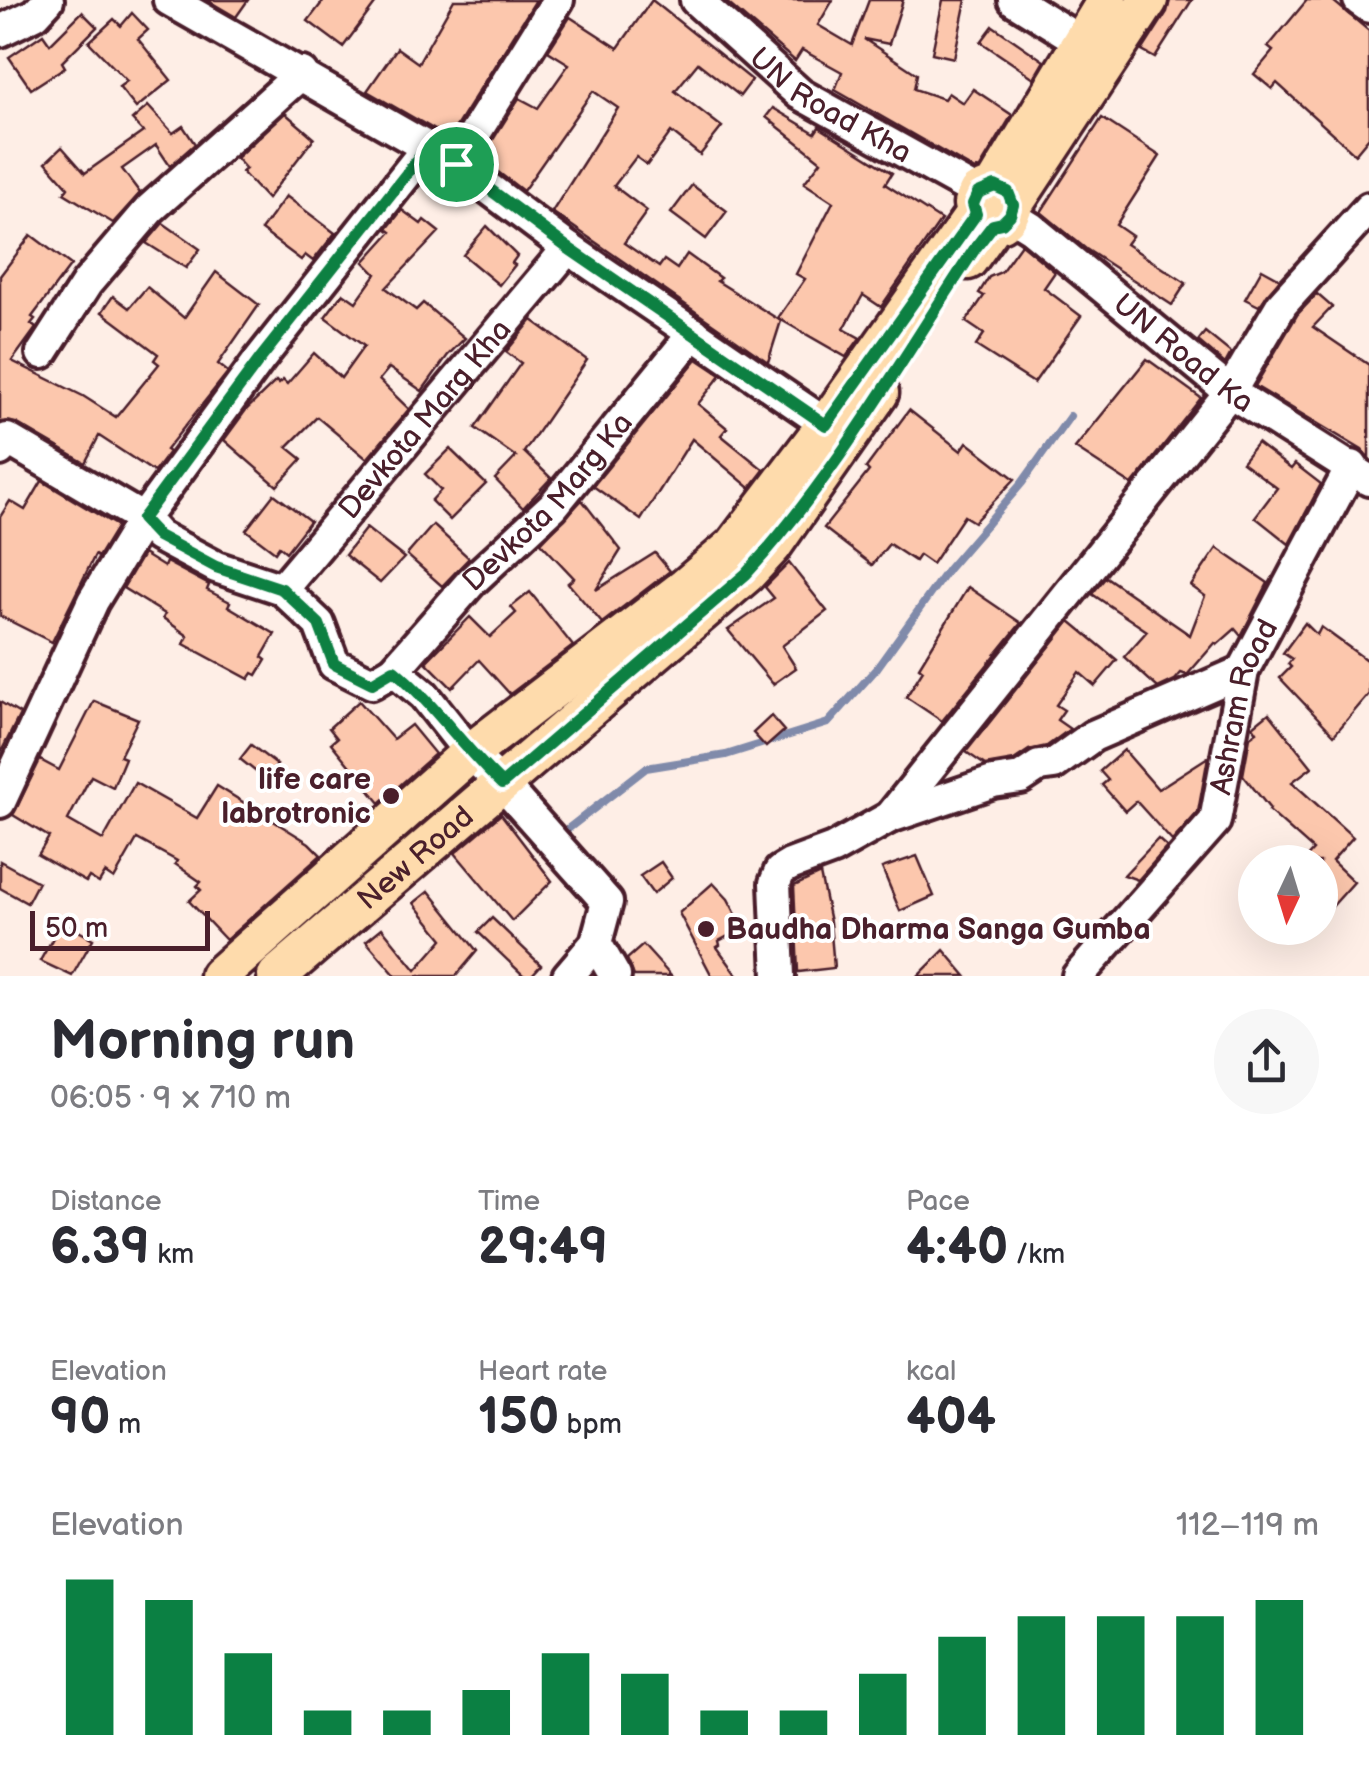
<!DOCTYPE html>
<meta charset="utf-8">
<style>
:root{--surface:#fff;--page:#f7f7f7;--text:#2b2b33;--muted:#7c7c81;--accent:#0b8043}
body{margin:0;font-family:"Balsamiq Sans",sans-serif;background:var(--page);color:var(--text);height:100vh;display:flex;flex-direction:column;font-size:38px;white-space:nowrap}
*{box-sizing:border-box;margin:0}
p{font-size:32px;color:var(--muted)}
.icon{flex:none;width:55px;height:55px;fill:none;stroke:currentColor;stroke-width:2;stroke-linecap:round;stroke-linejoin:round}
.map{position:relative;height:976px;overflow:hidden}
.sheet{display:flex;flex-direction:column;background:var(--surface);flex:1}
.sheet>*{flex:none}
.needle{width:65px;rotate:184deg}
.fabs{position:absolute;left:1238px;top:845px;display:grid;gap:20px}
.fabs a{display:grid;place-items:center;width:100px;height:100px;border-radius:50%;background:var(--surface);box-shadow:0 10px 40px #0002;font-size:50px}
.scale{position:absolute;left:30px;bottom:25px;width:180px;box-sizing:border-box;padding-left:10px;border:5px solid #4a1f2b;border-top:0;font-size:28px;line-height:35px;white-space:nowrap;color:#4a1f2b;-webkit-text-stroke:8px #fff;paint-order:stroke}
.pin{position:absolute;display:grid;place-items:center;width:85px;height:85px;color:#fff;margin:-42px;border:5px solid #fff;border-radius:50%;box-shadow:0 2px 10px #0007}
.round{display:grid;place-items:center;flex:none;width:105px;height:105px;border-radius:52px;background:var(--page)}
.headline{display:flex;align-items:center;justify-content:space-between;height:170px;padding:0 50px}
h1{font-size:55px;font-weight:600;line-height:75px}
.metrics{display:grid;grid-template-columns:repeat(3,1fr);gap:15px;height:170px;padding:10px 50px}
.metrics div{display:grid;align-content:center}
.metrics b{font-size:50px;font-weight:600}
.metrics small{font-size:28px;font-weight:400}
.metrics p{font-size:28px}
.chart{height:280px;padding:20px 50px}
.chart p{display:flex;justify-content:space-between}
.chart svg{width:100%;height:180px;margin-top:10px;stroke:var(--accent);stroke-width:6}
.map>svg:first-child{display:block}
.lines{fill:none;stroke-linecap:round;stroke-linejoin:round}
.stream{stroke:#808aaa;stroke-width:8}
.building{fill:#fcc7ad;stroke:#4a1f2b;stroke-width:2.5}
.minor-casing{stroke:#4a1f2b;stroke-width:38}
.major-casing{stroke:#4a1f2b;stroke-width:45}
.minor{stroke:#fff;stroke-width:30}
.major{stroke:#fedbac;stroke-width:38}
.route-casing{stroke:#fff;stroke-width:20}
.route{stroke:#0b8043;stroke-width:12}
.poi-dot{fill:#4a1f2b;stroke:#fff;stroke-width:4}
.labels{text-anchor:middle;stroke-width:8;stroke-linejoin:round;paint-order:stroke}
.street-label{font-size:30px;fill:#4a1f2b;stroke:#fff}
.poi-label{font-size:30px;font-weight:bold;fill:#4a1f2b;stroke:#fff;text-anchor:end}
</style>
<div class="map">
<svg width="1369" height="976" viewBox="0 0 1369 976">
<rect width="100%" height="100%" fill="#feeee6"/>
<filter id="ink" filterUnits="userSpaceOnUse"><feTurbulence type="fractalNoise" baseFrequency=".01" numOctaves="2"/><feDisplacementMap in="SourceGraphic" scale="20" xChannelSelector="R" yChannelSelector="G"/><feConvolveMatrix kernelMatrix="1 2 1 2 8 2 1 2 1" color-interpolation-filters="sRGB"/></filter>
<g filter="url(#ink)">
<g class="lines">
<path class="stream" d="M569,828L646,768L726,755L828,723L877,668L948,569L1022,483L1070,416"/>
</g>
<g class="building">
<path d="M207,0H248L236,17Z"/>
<path d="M324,0H378L343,47L308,21Z"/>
<path d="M454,0H536L449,138L367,91L397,48L418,63Z"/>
<path d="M652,0L752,80L740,96L698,63L675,91L722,127L700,155L671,132L647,165L636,157L614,186L647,211L624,243L659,267L664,260L677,269L687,254L720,278L717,281L781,321L768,362L552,212L618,108L593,91L523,191L481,159L519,98L538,108L569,64L548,51L570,17L618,48Z"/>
<path d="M724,0H833L818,25L852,45L869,0H903L889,44L864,39L917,74L914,89L944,99L948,93L963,103L973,89L1012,115L980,168L975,170L835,90L842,72L802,50L795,61Z"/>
<path d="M943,0H966L954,58L932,53Z"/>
<path d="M1170,0H1192L1155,58L1142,51L1167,12Z"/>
<path d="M1307,0H1332L1369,31V137L1355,154L1277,83L1272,89L1254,74L1273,51L1268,47Z"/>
<path d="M82,12L97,27L62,62L65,67L31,89L9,57L43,34L50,44Z"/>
<path d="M132,13L148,30L138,39L171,80L136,108L119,87L127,81L89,42L114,19L121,26Z"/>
<path d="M993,26L1044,61L1034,78L981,42Z"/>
<path d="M148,106L173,133L183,126L195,144L170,166L156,145L122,169L140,193L113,223L64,193L68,187L46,162L62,147L85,173L143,132L132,120Z"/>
<path d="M773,108L815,133L819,127L892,173L885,184L941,220L881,307L863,295L844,329L860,338L846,357L778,318L805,279L796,274L833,202L804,183L821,161L766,117Z"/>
<path d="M285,113L314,138L267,199L242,172L246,169L236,158Z"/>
<path d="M1102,118L1160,156L1116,225L1132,236L1126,244L1186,283L1172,305L1086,249L1041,212Z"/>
<path d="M692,185L727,211L706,239L671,213Z"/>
<path d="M286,196L335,233L313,261L305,255L301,260L261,230Z"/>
<path d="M402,210L421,224L424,220L439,232L386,288L416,310L423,303L465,338L448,355L422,391L389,368L379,380L409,409L367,459L317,417L287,447L302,459L277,486L224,440L246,410L276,381L279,384L283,380L287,384L314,353L341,378L364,346L325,317L343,293L356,302L376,274L364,262L391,232L387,229Z"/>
<path d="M163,223L200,249L186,268L146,243Z"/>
<path d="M487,226L517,256L512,263L515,265L499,285L463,255Z"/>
<path d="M31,235L71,265L32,317L35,319L31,324L36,328L12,361L83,396L116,417L159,364L154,360L158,354L102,312L113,296L129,308L147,287L184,318L216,272L259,305L218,364L228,372L166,450L169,452L154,472L99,436L85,463L16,423L0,422V276Z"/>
<path d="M1021,244L1055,272L1044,288L1081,316L1034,383L976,346L984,334L966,322L984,296L979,293L989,277L1001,272Z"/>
<path d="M1262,269L1280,279L1259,306L1245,299Z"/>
<path d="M1317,294L1332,307L1313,327L1369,365V458L1362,450L1255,386L1297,315Z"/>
<path d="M532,320L587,360L524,452L551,478L523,508L495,479L516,457L475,428L521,363L506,352Z"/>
<path d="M1205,332L1231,353L1225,364L1198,341Z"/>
<path d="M697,359L721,375L698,404L727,428L721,435L764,470L750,488L692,439L641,520L593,486Z"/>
<path d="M1147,359L1201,398L1132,485L1075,448Z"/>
<path d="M909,410L961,451L967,442L1015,479L974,522L964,516L932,564L919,555L915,561L889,544L872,565L824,528L869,471L866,468Z"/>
<path d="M1257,443L1291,469L1295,464L1321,484L1289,544L1255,517L1277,488L1242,462Z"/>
<path d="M450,449L486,484L450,520L431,501L441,490L425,474Z"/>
<path d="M42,481L117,526L98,557L95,555L52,642L0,616V517L10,501L25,510Z"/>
<path d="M274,494L310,521L286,552L279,546L275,552L246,530Z"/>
<path d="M582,500L621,550L596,590L655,553L670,571L602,623L568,583L574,578L541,543Z"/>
<path d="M433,525L469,558L442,586L407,555Z"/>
<path d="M366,528L404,558L380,583L345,555Z"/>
<path d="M1217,548L1268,583L1241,636L1235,629L1217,645L1215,643L1187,675L1181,673L1175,680L1158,688L1124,657L1147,631L1092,594L1106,577L1190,635L1205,596L1191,586Z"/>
<path d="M143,554L164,567L166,562L209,585L207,590L230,602L228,606L275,634L262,657L266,660L257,675L253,673L249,679L184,644L188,636L163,618L165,614L123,588Z"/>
<path d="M789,563L827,611L782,646L796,668L773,684L728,630L774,598L765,587Z"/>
<path d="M968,587L1021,623L942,721L906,697L923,670L919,667Z"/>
<path d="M530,592L573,646L510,694L479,660L452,688L426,662L470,617L490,637L516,613L511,607Z"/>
<path d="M1070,621L1117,660L1095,686L1079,672L1056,705L1064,710L1057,720L1070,729L1047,746L1029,750L1014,760L985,765L966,752Z"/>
<path d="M1305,623L1317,635L1321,627L1369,662V694L1334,735L1280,678L1291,667L1288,664L1292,659L1283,653Z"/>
<path d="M94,701L138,719L120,756L125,758L113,787L91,776L68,820L103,840L135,783L197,818L217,786L309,843L321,855L226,940L189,901L201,890L197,886L201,882L175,864L177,861L137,839L114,879L105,873L99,883L89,877L86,882L38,855L49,837L13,815L40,760L59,770Z"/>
<path d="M359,701L393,739L411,725L435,754L380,803L331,743L337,738L329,728Z"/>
<path d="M0,702L20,714L0,754Z"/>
<path d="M1269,713L1312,767L1292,782L1353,837L1332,861L1354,882L1320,920V862H1302L1313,850L1269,811L1270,809L1243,775L1250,737L1257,732L1253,726Z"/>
<path d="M771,716L784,731L766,747L753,733Z"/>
<path d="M251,745L277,765L265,779L240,759Z"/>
<path d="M1124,750L1158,789L1208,757L1198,812L1172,841L1136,801L1125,811L1102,785L1108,780L1100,771Z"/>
<path d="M501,814L552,881L512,921L455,853Z"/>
<path d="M1158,839L1167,847L1138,880L1124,875Z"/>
<path d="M917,856L934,896L900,911L882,868Z"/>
<path d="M0,861L38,882L27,903L0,888Z"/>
<path d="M661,862L672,878L653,894L640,876Z"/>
<path d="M820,874L830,922L834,968L798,972L794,886Z"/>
<path d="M713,883L728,899L743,928L719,941L720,945L717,947L738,976H712L679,913Z"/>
<path d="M429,891L477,951L456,976H396L366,941L382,928L416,970L443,939L414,903Z"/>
<path d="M492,918L541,965L531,976H524L478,932Z"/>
<path d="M62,922L93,939L72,976L40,961Z"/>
<path d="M643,945L671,976H634L627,959Z"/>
<path d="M944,950L966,976H918Z"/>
</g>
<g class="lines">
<g class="minor-casing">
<g id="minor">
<path d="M169,0L456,164L568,248L842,435"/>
<path id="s1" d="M696,0L800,94L978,193"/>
<path d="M1014,0L1080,41"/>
<path d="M1359,0L1369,7"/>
<path d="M0,31L35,14L48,0"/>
<path d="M456,164L558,0"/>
<path id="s2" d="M1010,215L1031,228L1230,392L1369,480"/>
<path d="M42,353L87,283L150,209L302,73"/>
<path d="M0,450L7,439L143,519L158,536L216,567L282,589L319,624L334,664L372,683L394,670L424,695L470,753L502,784L607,902L596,943L568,976"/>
<path id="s3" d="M282,589L568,248"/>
<path id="s4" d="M394,670L472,581L553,506L694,333"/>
<path d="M0,802L93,601L143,519L260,359L427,148"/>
<path d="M890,817L1230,392L1282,304L1369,208"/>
<path d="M596,943L615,976"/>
<path d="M779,976L775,883L780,871L790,865L833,849L890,817L993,782L1021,778L1039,766L1054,764L1093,736L1243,671"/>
<path id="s5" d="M1078,976L1215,821L1243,671L1352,466"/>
</g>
</g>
<g class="major-casing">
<g id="major">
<path d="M968,260L993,225C1005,222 1009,217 1013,205L1148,0"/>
<path d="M219,976L470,753L686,587L734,546L826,425L975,214L973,204L978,193L995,186L1107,0"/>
<path id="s6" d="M277,976L746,574L772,546L879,393"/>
</g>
</g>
<use href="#minor" class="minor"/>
<use href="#major" class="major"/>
</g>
</g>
<g class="lines" filter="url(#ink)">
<g class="route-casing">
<path id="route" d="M427,148L456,164L568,248L826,425L976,214L973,204L978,193L995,186L1008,192L1013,205L1010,215L1002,223L993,225L976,247C903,357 835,477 746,574L502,784C463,748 435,704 394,670L372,683L334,664L319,624L282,589L216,567L158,536L142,519L260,359Z"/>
</g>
<use href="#route" class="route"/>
</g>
<g class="poi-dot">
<circle cx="391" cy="796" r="10"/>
<circle cx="706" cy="929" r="10"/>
</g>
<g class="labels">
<g class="street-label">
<text dy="10" stroke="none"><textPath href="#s1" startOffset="172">UN Road Kha</textPath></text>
<text dy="10" stroke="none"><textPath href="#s2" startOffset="222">UN Road Ka</textPath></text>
<text dy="10" stroke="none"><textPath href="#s3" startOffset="222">Devkota Marg Kha</textPath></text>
<text dy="10" stroke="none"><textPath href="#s4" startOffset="228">Devkota Marg Ka</textPath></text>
<text dy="10" stroke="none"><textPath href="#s5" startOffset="325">Ashram Road</textPath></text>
<text dy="10" stroke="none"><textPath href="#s6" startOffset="182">New Road</textPath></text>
</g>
<g class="poi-label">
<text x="371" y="789">life care<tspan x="371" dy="34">labrotronic</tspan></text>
<text x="726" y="939" text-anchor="start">Baudha Dharma Sanga Gumba</text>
</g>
</g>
</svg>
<div class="fabs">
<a><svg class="needle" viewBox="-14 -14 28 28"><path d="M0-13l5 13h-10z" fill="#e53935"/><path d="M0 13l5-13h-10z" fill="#7c7c81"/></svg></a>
</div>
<div class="scale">50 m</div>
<div class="pin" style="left:456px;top:164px;background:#1e9e55"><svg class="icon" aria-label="arrive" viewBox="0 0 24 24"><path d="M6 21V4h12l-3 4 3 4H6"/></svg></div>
</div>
<section class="sheet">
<div class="headline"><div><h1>Morning run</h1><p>06:05 · 9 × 710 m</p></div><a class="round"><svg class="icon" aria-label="share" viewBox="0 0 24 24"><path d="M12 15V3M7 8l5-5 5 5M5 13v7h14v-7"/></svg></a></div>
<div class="metrics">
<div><p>Distance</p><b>6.39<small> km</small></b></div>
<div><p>Time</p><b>29:49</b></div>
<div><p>Pace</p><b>4:40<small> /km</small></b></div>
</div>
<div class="metrics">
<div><p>Elevation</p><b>90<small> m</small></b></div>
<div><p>Heart rate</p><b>150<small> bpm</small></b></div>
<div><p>kcal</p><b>404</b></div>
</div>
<div class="chart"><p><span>Elevation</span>112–119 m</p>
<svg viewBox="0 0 160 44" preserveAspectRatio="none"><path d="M5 44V6M15 44V11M25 44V24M35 44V38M45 44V38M55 44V33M65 44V24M75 44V29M85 44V38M95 44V38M105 44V29M115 44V20M125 44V15M135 44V15M145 44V15M155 44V11"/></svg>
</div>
</section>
